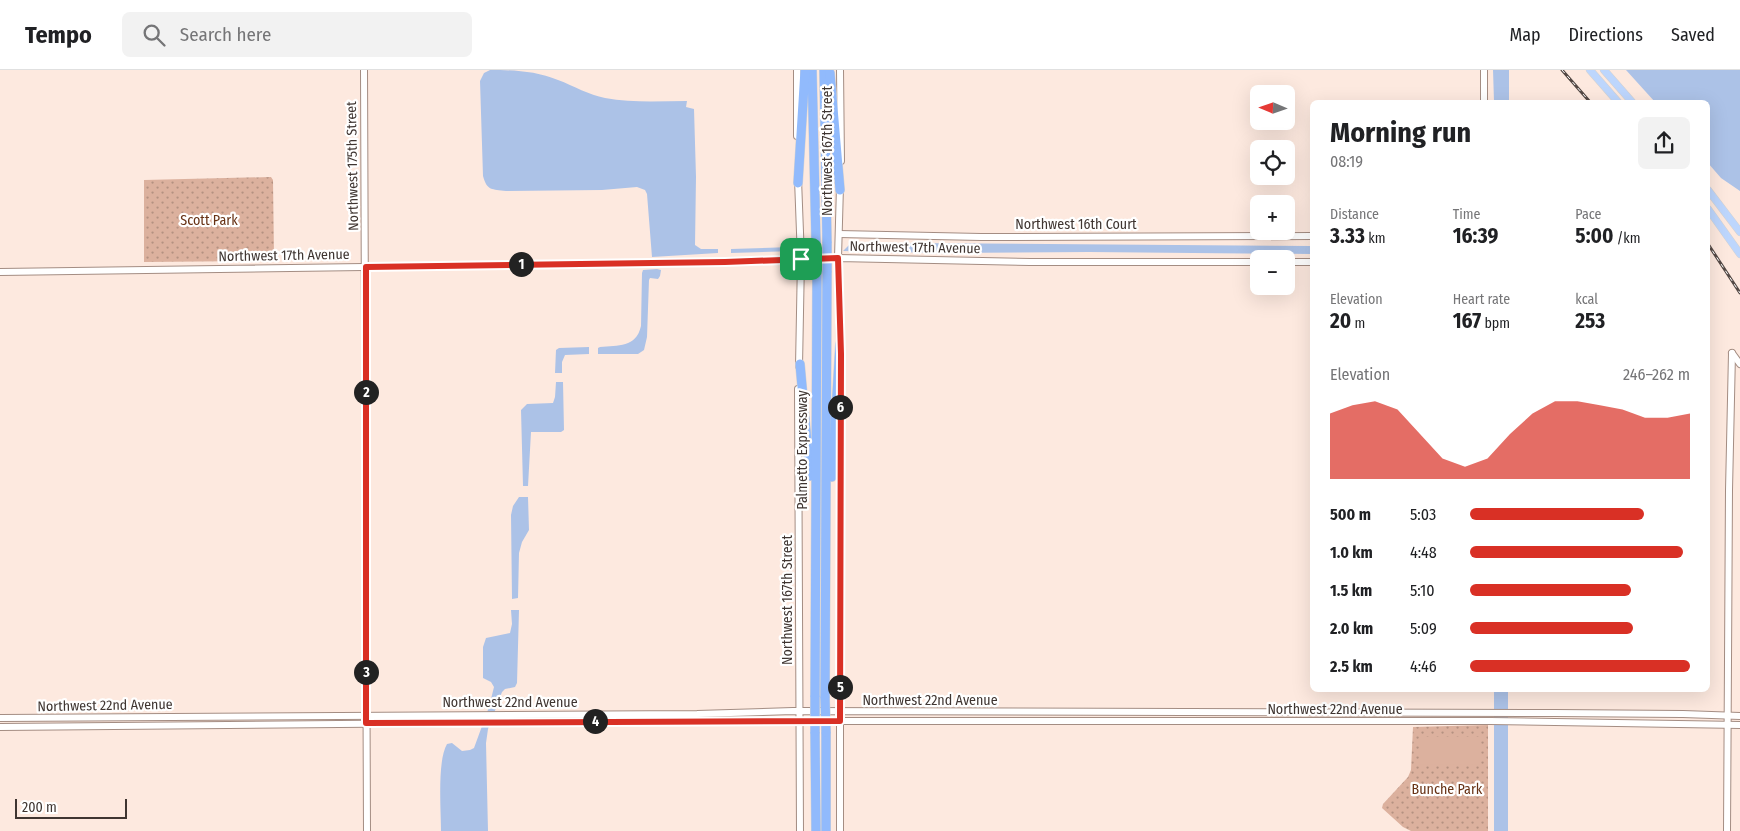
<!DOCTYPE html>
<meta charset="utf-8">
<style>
:root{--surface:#fff;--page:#f2f2f2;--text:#202124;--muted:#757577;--line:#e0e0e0;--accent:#d93025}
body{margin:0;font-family:"Fira Sans Condensed",sans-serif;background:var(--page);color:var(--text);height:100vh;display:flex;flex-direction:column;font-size:19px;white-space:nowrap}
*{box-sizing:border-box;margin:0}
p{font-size:16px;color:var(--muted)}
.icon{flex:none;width:28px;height:28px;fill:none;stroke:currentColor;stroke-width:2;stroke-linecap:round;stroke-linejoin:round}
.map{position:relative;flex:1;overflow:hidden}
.drawer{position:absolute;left:1310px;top:30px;width:400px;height:592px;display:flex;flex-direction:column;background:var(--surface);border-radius:8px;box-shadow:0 5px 20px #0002}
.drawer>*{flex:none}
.needle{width:32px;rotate:272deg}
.tools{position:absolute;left:1250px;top:15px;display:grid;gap:10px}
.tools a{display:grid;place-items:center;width:45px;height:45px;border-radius:8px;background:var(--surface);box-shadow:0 5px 20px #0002;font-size:25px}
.scale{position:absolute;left:15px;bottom:12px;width:112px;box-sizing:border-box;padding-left:5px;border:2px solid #3f3531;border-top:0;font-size:14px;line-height:18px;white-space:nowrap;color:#3f3531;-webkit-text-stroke:4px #fff;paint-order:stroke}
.pin{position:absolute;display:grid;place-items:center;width:42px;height:42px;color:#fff;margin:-21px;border-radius:10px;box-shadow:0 2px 8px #0006}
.km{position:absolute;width:25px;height:25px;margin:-12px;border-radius:50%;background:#222;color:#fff;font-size:14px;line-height:25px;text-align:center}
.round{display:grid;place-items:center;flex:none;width:52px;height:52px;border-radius:8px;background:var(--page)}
.summary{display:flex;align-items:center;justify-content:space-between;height:85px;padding:0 20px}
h1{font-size:28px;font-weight:700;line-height:38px}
.metrics{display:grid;grid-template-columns:repeat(3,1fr);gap:8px;height:85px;padding:5px 20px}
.metrics div{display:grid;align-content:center}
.metrics b{font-size:21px;font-weight:700}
.metrics small{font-size:14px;font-weight:400}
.metrics p{font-size:14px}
.chart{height:140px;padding:10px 20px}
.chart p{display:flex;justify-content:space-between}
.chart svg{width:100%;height:90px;margin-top:5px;fill:var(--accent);opacity:.7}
ul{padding:0 20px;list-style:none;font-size:16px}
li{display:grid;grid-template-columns:80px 60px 1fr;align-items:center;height:38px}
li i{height:12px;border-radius:6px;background:var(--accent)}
header{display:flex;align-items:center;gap:30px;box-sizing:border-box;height:70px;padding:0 25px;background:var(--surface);border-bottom:1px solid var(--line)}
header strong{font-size:24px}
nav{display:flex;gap:28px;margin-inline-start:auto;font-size:18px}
.search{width:350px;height:45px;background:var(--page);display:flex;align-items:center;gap:12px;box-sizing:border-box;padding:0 18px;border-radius:8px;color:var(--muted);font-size:19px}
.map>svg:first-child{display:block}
.park{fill:url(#park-dots)}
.garden{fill:#dcb19e}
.water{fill:#acc2e7}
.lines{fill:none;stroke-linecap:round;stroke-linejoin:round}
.secondary-casing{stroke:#a48d83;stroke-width:8}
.primary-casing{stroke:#d5d3d2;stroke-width:8}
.highway-casing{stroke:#d5d3d2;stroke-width:10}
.secondary{stroke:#fff;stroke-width:6}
.primary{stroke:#bdd6fd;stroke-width:7}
.highway{stroke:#91bafc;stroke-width:9}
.rail-casing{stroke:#544945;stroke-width:3}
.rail{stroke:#fff;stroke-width:1;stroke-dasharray:4;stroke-linecap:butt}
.highway-bridge-casing{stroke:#d5d3d2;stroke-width:10;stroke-linecap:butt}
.highway-bridge{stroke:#91bafc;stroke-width:9}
.route-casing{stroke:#fff;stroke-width:10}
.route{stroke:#d93025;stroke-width:6}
.labels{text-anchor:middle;stroke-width:4.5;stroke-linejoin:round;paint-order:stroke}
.street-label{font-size:14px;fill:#3f3531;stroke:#fff}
.park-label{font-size:14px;fill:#673215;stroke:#fff}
</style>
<header>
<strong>Tempo</strong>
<div class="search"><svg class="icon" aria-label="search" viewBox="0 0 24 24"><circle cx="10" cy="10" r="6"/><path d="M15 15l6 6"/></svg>Search here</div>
<nav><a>Map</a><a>Directions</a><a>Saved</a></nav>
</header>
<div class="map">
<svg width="1740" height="761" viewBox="0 0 1740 761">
<defs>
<pattern id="park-dots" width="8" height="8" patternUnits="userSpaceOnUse" patternTransform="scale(1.25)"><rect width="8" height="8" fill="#dcb19e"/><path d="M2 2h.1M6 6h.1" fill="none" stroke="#b49181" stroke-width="1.8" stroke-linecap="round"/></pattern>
</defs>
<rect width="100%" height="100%" fill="#fde9df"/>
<g class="park">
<path d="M271,107L273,110L274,187L271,191L144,192V110Z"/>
<path d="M1488,655V761H1411L1403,757L1382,738L1383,734L1408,707L1411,700L1413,657Z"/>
</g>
<path class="garden" d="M1419,667H1481V695L1419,694Z"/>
<g class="water">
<path d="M490,0C513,0 536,1 558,10C574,16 589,25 605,28C632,33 660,31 687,31L686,37L694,39L696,107L695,175L701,179H718V183L652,187L647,124L645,120L637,117L602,120L506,121C492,119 487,121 483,106L480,11L484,3Z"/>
<path d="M1493,0H1509V32H1494Z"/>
<path d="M1626,0H1740V121L1721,108L1708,93V32H1655Z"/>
<path d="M907,173L1312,176V184L1089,182L944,183L843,181L850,174Z"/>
<path d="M792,177L796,179L795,181L731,183V179Z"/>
<path d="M657,199L661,200L660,206L658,209L650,208L649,210L647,267L644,280L638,284H598V278L600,277C618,275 636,278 641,256L642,203L643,200Z"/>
<path d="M589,277V284L565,285L562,292V303H555L556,280L559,278Z"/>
<path d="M556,312H563L564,360L561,362H531L528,416H523L521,340L527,334L553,333L555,327Z"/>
<path d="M519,427H528L529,460L522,472L519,483L518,528L512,529L511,445L513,436Z"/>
<path d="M511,540H519L517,613L515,617L505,619L502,622L488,659L486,673L488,761H441C441,740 437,691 447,674L452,673L462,681L470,680L474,678L489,637L494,617L491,612L483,608V577L486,568L510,563L512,554Z"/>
<rect x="1494" y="620" width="14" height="141"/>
</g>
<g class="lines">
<g class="secondary-casing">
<g id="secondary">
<path d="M364,0C367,254 364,507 367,761"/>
<path d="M797,0V66"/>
<path d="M840,0L841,91"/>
<path d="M1484,0V32"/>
<path d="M798,109L801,189L799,296"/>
<path d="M839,164L981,167L1312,166"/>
<path d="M1286,192H1312"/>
<path d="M0,202L725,192L838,188L1030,192H1259"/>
<path d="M840,276L838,188L840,116"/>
<path d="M1732,283L1740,294"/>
<path d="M798,319L800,761"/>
<path d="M840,336V761"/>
<path d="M0,648L697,644L793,641L1555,643L1683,644L1740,646"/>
<path d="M0,657L698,651H1490L1740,655"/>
<path d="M1727,761L1729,420L1732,283"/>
</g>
</g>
<g class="primary-casing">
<g id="primary">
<path d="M1590,0L1618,32"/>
<path d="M1604,0L1632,32"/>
<path d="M1708,120L1740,162"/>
<path d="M1708,139L1740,184"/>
</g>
</g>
<g class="highway-casing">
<g id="highway">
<path d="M812,0L816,173"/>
<path d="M824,0L827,173"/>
<path d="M830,3L840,120"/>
<path d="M798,113L805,0"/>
<path d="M800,294L810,406"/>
<path d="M832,407L840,274"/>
<path d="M815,627L817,201"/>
<path d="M825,628L827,201"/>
<path d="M815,662L816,761"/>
<path d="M826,662V761"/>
</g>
</g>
<use href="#secondary" class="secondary"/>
<use href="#primary" class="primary"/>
<use href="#highway" class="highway"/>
<g class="rail-casing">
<g id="rail">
<path d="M1562,0L1590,32"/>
<path d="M1708,174L1740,223"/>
</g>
</g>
<use href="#rail" class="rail"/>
<g class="highway-bridge-casing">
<g id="highway-bridge">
<path d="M816,173L817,201"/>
<path d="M827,173V201"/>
<path d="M825,628L826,662"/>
<path d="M815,662V627"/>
</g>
</g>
<use href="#highway-bridge" class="highway-bridge"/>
</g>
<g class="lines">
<g class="route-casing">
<path id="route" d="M838,188L841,284L840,651L366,653V197L725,192Z"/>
</g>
<use href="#route" class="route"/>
</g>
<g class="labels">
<g class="street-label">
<text transform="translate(827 81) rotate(-90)" y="5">Northwest 167th Street</text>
<text transform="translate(352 96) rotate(-91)" y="5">Northwest 175th Street</text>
<text x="1076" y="159">Northwest 16th Court</text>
<text transform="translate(915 177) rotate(1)" y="5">Northwest 17th Avenue</text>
<text transform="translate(284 185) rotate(-1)" y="5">Northwest 17th Avenue</text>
<text transform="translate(802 380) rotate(-90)" y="5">Palmetto Expressway</text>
<text transform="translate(787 530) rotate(-90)" y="5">Northwest 167th Street</text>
<text x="930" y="635">Northwest 22nd Avenue</text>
<text x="510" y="637">Northwest 22nd Avenue</text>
<text transform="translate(105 635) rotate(-1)" y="5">Northwest 22nd Avenue</text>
<text x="1335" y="644">Northwest 22nd Avenue</text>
</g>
<g class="park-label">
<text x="209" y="155">Scott Park</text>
<text x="1447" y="724">Bunche Park</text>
</g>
</g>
</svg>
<div class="tools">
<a><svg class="needle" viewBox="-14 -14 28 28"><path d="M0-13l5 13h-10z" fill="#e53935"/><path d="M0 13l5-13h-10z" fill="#757577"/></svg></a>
<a><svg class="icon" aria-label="locate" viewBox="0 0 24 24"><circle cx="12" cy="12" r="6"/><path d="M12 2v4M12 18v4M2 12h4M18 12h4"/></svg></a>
<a>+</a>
<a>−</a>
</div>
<div class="scale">200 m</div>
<div class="pin" style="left:801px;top:189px;background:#1e9e55"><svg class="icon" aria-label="arrive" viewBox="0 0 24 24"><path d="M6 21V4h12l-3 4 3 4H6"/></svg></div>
<b class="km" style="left:521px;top:194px">1</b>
<b class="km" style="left:366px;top:322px">2</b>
<b class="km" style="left:366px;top:602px">3</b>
<b class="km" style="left:595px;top:651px">4</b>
<b class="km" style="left:840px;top:617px">5</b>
<b class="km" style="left:840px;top:337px">6</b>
<section class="drawer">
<div class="summary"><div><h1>Morning run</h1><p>08:19</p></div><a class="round"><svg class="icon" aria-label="share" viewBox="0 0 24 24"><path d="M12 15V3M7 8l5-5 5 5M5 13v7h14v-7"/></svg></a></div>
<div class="metrics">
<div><p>Distance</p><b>3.33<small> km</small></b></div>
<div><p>Time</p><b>16:39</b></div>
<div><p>Pace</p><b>5:00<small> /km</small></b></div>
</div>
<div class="metrics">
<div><p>Elevation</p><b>20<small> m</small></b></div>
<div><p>Heart rate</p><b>167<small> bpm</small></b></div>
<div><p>kcal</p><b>253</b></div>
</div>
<div class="chart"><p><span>Elevation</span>246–262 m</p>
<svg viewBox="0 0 160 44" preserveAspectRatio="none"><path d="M0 44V12L10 8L20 6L30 10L40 22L50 34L60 38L70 34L80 22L90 12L100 6L110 6L120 8L130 10L140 14L150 14L160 12V44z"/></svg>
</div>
<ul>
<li><b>500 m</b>5:03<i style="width:79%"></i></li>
<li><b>1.0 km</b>4:48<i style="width:97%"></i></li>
<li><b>1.5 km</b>5:10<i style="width:73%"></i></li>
<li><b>2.0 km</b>5:09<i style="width:74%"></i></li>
<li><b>2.5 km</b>4:46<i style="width:100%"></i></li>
</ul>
</section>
</div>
